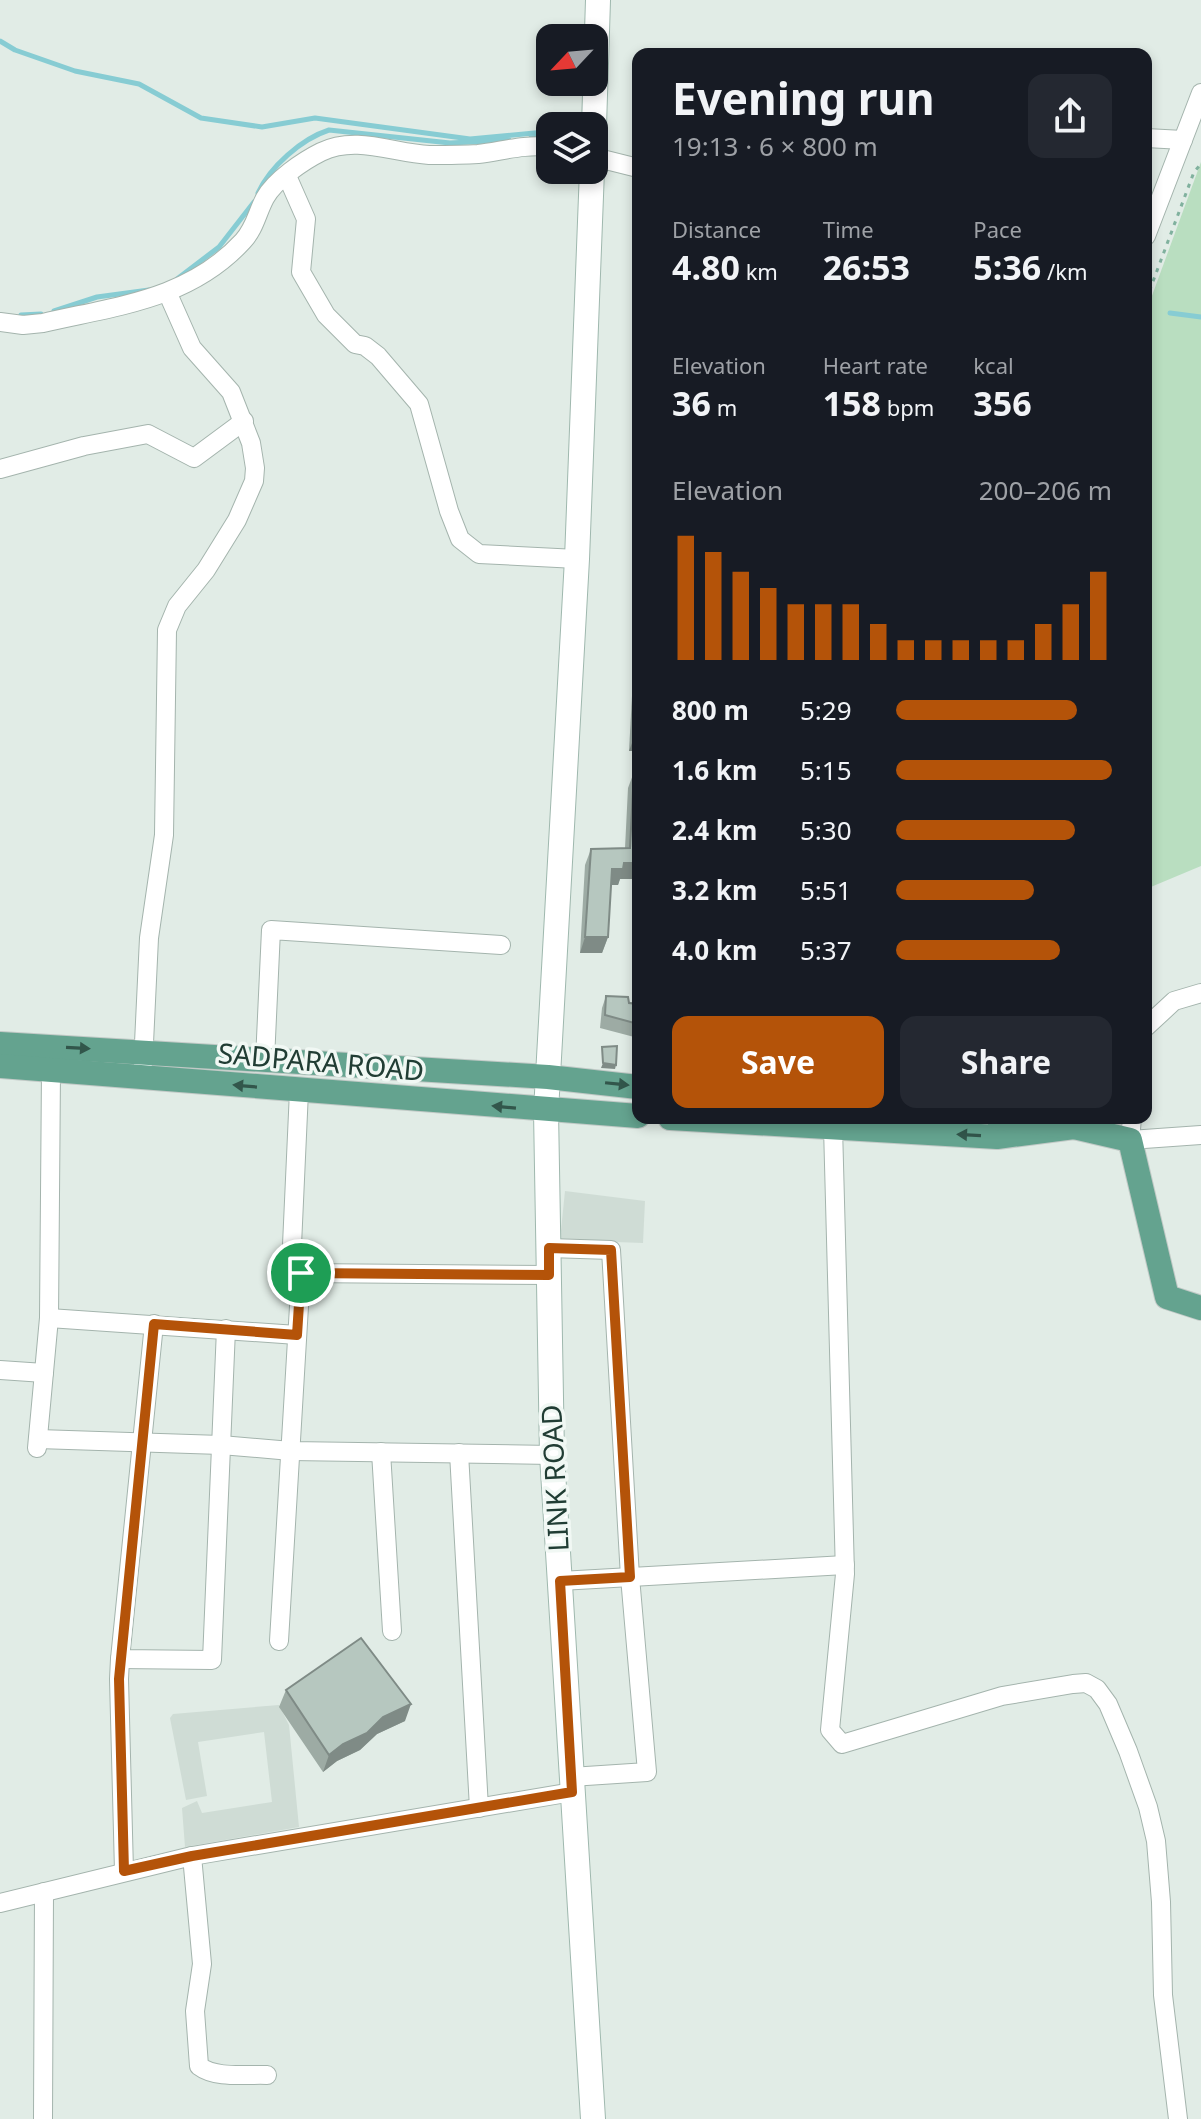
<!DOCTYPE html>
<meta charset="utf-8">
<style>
:root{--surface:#171b24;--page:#242831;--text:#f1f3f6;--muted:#9ea1a6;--accent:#b45309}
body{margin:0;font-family:"Noto Sans",sans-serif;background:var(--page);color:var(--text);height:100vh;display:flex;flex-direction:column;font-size:30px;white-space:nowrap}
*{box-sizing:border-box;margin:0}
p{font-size:26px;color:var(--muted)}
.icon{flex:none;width:44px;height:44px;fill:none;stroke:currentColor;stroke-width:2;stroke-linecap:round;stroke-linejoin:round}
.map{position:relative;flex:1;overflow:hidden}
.details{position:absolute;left:632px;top:48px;width:520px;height:1076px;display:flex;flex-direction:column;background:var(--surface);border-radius:16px;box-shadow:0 4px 12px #0003}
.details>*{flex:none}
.needle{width:52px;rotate:244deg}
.controls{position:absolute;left:536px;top:24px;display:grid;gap:16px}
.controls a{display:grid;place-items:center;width:72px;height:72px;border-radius:16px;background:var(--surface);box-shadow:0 4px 12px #0003;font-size:40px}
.pin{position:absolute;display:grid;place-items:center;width:68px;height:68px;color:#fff;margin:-34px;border:4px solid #fff;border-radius:50%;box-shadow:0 2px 8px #0007}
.round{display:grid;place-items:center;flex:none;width:84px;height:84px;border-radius:16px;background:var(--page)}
.headline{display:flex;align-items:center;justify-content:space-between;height:136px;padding:0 40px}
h1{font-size:44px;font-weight:700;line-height:60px}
.metrics{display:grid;grid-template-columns:repeat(3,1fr);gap:12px;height:136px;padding:8px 40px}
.metrics div{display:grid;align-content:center}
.metrics b{font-size:34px;font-weight:700}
.metrics small{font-size:22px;font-weight:400}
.metrics p{font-size:22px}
.chart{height:224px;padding:16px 40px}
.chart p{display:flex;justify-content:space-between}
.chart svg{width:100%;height:144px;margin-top:8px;stroke:var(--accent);stroke-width:6}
.button{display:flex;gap:16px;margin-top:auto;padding:16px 40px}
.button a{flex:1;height:92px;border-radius:16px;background:var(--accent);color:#fff;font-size:32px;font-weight:700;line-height:92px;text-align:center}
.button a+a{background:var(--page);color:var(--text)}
ul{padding:0 40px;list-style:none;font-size:26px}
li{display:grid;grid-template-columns:128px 96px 1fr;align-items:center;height:60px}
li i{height:20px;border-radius:10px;background:var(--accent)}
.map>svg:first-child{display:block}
.built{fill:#cfdcd5}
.green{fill:#b9dec0}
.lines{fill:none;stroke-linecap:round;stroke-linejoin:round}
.stream{stroke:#87ccd3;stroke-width:5}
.minor-casing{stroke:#a4b4ad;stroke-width:20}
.secondary-casing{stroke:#9fb8ae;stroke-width:26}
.primary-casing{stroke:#c1c9c6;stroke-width:26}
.path{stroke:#80b19e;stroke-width:3;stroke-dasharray:4 6;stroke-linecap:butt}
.minor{stroke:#fff;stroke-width:18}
.secondary{stroke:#fff;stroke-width:24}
.primary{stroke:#64a38f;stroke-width:24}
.wall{fill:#9daba4}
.shaded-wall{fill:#7f8b86}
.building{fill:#b6c7bf;stroke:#7f8b86;stroke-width:2}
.oneway{fill:#32564b}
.route-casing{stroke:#fff;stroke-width:16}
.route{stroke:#b45309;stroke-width:10}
.labels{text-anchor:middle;stroke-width:7;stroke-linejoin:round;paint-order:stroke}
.street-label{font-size:28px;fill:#213d34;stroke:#f1f8f4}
</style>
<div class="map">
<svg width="1201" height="2119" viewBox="0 0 1201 2119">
<rect width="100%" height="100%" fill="#e1ece6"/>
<g class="built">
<path d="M565,1191L645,1201L643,1243L560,1240Z"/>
<path d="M279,1705L289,1725L299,1827L185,1847L182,1808L197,1801L202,1813L272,1802L264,1732L198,1742L207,1796L186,1800L170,1718L173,1714Z"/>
</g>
<path class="green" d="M1201,162V866L1146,889V312Z"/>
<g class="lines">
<g class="stream">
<path d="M0,41L15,50L75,71L139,84L201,118L262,127L315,118L470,139L545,132L550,134"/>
<path d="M531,138L550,136"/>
<path d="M258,193C270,167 301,139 329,130L450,143L509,140"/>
<path d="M177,279L219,247L254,202"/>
<path d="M54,311L97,297L149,290"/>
<path d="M1170,313L1201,317"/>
<path d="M21,315L41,314"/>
</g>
<g class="minor-casing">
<g id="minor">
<path d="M1146,138L1183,140"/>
<path d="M594,157L638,168"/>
<path d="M287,176L306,219L301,272L326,315L355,344L365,346L378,356L419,404L449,511L460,539L479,554L577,559"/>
<path d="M1146,236L1201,93"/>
<path d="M0,322L23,325L43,323C115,306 189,300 243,241C255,228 257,213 265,198C275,180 303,161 321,152C356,135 393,153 429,155C445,155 462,155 478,154C503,151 524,144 550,147"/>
<path d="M0,469L84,446L148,434L194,458L244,421"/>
<path d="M1146,1027L1174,1001L1201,993"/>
<path d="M265,1060L271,930L501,945"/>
<path d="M143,1064L149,938L164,835L167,630L177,606L206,570L237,520L254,481L255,468L251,443L231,392L192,348L168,294"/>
<path d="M299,1091L292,1245L301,1273"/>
<path d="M1132,1118L1130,1140L1201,1135"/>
<path d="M833,1127L845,1574L830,1730L842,1744L1002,1696L1073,1684L1086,1683L1097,1689L1108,1704L1128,1751L1148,1807L1156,1841L1161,1902L1163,1995L1178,2119"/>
<path d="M549,1248L611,1250L630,1577L647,1772L571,1777"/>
<path d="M49,1318L297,1335"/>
<path d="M154,1324L120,1659L212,1660L226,1329"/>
<path d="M0,1370L44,1373"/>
<path d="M38,1439L221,1445L291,1451L552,1455"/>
<path d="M37,1448L49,1318L51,1071"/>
<path d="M381,1452L392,1631"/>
<path d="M459,1453L479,1808"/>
<path d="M560,1581L845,1565"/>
<path d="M279,1641L301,1273L549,1275"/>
<path d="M120,1659L119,1679L124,1871"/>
<path d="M192,1856L202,1964L195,2011L199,2066C216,2079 246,2074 267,2075"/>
<path d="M0,1903L192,1856L572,1792"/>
<path d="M43,2119L44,1892"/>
</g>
</g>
<g class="secondary-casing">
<g id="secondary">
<path d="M594,126L598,0"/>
<path d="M592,170L577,559L546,1111L552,1455L593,2119"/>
</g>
</g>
<g class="primary-casing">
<g id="primary">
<path d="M0,1044L548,1077L638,1087"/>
<path d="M0,1066L638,1116"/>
<path d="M670,1118L997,1137L1074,1127"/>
<path d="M998,1118L1074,1127L1130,1140L1167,1297L1201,1308"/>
</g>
</g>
<path class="path" d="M1146,300L1194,172L1201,164"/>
<use href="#minor" class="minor"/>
<use href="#secondary" class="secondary"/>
<use href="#primary" class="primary"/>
</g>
<g class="wall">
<path d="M638,430V466L634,465L636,436Z"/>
<path d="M638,632V751H629L635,641Z"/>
<path d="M634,772H638V879H620L618,885H611L608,937L602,953H580L585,865L591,849L625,848L628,788Z"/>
<path d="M606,996L638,1004V1038L600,1028L602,1008Z"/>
<path d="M286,1690L405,1721L377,1734L360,1750L337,1761L323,1772L279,1707Z"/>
</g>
<g class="shaded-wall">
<path d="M635,735H638V751H629Z"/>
<path d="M624,863H638V879H620L618,885H606L612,869Z"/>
<path d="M585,937H608L602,953H580Z"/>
<path d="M603,1063L616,1065L615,1069L601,1068Z"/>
<path d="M411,1704L405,1721L377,1734L360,1750L337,1761L323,1772L329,1755L343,1744L383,1717Z"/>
</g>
<g class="building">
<path d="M638,678V735H635Z"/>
<path d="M634,772H638V863H624L623,869H612L608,937H585L591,849L630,848Z"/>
<path d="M606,996L628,997L629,1003L638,1004V1024L605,1015Z"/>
<path d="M617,1046L616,1065L603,1063L602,1047Z"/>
<path d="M361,1638L411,1704L383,1717L367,1733L343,1744L329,1755L286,1690Z"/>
</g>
<defs><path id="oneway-solid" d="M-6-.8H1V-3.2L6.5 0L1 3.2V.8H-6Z" transform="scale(2)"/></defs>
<g class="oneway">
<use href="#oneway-solid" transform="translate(78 1048) rotate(3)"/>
<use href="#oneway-solid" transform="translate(617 1084) rotate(6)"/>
<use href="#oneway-solid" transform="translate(245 1086) rotate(-175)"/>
<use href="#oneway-solid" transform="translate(504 1107) rotate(-175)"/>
<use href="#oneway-solid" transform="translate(969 1135) rotate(-177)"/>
</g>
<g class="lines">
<g class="route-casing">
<path id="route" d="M549,1248L611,1250L630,1577L560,1581L572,1792L192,1856L124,1871L119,1679L154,1324L297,1335L301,1273L549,1275Z"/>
</g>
<use href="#route" class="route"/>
</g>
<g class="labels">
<g class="street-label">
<text transform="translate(321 1062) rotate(5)" y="10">SADPARA ROAD</text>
<text transform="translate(555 1478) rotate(-93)" y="10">LINK ROAD</text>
</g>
</g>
</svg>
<div class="controls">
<a><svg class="needle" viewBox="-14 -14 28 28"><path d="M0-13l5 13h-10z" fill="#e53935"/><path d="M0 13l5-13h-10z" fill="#9ea1a6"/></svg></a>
<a><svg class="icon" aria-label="layers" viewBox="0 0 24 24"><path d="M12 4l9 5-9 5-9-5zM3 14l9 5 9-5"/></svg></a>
</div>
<div class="pin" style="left:301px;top:1273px;background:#1e9e55"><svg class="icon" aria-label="arrive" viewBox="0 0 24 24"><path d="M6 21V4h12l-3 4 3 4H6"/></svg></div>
<section class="details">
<div class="headline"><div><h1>Evening run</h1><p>19:13 · 6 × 800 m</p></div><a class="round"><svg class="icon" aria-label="share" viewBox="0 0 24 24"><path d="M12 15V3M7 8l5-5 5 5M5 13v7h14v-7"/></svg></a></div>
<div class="metrics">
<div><p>Distance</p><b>4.80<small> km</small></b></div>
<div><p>Time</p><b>26:53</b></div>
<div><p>Pace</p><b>5:36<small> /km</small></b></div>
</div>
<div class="metrics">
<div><p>Elevation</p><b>36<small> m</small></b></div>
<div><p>Heart rate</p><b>158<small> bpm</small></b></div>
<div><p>kcal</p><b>356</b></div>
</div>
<div class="chart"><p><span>Elevation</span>200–206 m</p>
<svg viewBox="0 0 160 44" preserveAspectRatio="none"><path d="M5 44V6M15 44V11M25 44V17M35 44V22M45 44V27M55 44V27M65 44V27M75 44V33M85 44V38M95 44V38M105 44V38M115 44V38M125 44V38M135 44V33M145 44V27M155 44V17"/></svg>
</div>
<ul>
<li><b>800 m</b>5:29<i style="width:84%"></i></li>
<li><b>1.6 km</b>5:15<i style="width:100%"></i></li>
<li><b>2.4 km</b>5:30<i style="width:83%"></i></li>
<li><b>3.2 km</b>5:51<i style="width:64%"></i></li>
<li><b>4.0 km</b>5:37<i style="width:76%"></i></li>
</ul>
<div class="button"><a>Save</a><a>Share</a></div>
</section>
</div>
